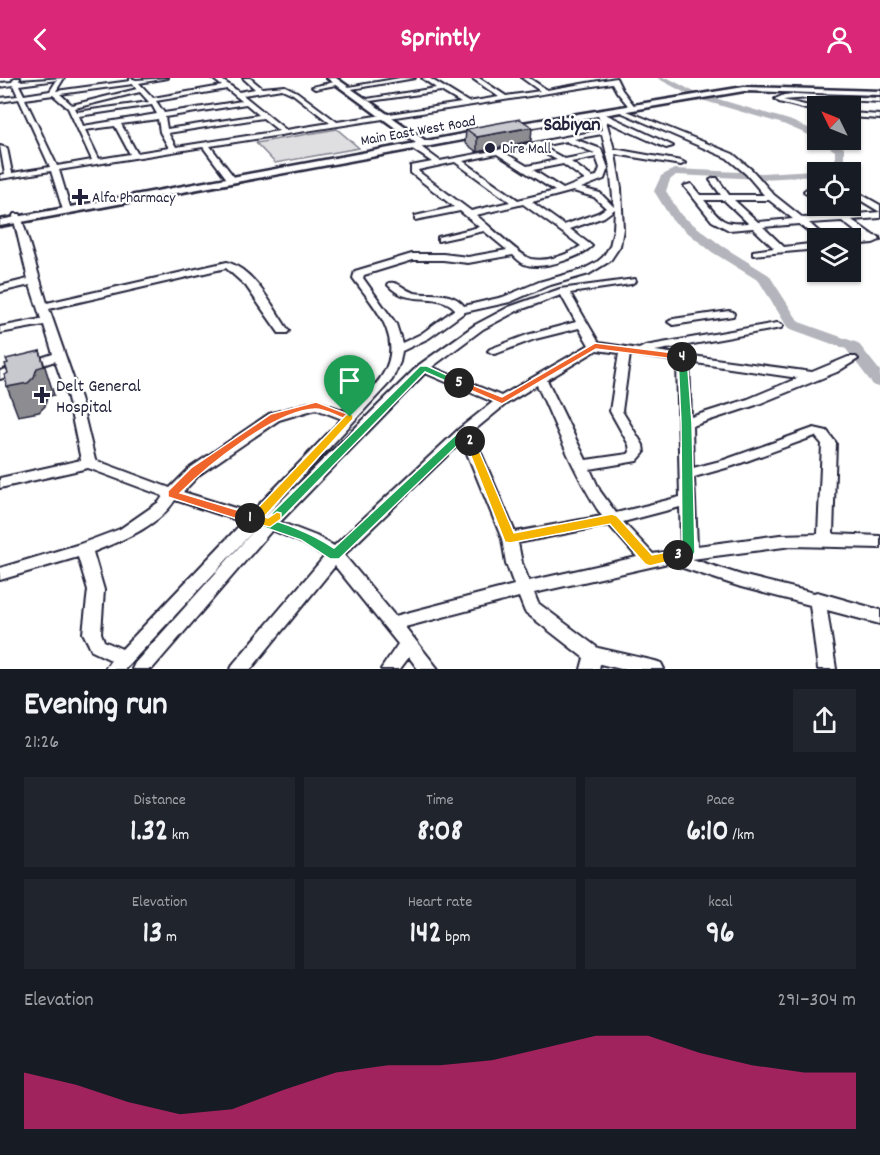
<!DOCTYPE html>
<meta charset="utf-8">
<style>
:root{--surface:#171b24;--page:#20242c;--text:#f1f3f6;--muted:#9ea1a6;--accent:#db2777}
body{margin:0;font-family:Dekko,sans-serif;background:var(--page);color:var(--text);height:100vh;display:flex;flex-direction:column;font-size:22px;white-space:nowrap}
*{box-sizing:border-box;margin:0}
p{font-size:20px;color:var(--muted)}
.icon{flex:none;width:33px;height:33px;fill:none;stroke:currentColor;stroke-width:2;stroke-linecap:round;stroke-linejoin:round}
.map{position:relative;height:591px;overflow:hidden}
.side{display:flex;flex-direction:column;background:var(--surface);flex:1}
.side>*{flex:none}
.needle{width:39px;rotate:313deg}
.fabs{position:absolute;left:807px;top:18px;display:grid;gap:12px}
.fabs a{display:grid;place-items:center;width:54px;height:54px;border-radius:0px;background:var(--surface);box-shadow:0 2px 4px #0004;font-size:30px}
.pin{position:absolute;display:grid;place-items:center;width:51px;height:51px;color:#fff;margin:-62px -26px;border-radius:50% 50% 50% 0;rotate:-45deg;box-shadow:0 0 6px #0007}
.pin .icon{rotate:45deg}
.km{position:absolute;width:30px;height:30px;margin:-15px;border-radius:50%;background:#222;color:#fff;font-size:16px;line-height:30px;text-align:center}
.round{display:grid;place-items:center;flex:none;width:63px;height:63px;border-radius:0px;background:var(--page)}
.summary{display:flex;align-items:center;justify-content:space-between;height:102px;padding:0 24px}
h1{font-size:33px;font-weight:700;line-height:45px}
.figures{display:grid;grid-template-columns:repeat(3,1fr);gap:9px;height:102px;padding:6px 24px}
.figures div{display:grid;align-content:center;border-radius:0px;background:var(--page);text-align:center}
.figures b{font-size:30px;font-weight:700}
.figures small{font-size:16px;font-weight:400}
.figures p{font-size:16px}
.chart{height:168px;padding:12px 24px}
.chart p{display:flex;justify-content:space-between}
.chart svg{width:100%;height:108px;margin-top:6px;fill:var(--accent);opacity:.7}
header{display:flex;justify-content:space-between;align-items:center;height:78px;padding:0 24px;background:var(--accent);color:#fff;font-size:27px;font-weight:700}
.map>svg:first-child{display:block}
.green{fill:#dfdfe2;stroke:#80808e;stroke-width:1.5}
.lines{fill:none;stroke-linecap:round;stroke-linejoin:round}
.river{fill:#b4b4bc;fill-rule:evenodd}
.minor-casing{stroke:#22223b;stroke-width:4}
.major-casing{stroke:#22223b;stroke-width:5}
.minor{fill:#fff;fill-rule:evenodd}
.major{fill:#fff;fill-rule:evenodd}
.wall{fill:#acacb2;stroke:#22223b;stroke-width:1.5}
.shaded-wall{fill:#8c8c91;stroke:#22223b;stroke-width:1.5}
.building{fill:#c8c8cf;stroke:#22223b;stroke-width:1.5}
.split-1{fill:#f0652b;stroke:#fff;stroke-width:1.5}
.split-2{fill:#22a559;stroke:#fff;stroke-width:1.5}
.split-3{fill:#f5b400;stroke:#fff;stroke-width:1.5}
.split-4{fill:#22a559;stroke:#fff;stroke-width:1.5}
.split-5{fill:#f0652b;stroke:#fff;stroke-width:1.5}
.split-6{fill:#22a559;stroke:#fff;stroke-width:1.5}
.split-7{fill:#f5b400;stroke:#fff;stroke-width:1.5}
.poi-dot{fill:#22223b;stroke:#fff;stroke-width:2}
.labels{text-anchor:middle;stroke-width:4.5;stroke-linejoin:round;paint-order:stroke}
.far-street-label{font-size:15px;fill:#22223b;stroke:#fff}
.far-poi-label{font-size:15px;fill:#22223b;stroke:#fff;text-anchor:start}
.poi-label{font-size:18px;fill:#22223b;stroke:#fff;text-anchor:start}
.far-district-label{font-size:20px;font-weight:bold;fill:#22223b;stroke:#fff}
</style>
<header><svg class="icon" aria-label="back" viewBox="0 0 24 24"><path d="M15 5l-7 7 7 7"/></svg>Sprintly<svg class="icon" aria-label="person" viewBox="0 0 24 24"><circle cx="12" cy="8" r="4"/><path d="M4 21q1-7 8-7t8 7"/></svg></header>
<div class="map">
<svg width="880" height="591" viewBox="0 0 880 591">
<rect width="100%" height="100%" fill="#fff"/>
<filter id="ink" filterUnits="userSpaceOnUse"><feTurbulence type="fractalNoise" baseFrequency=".0167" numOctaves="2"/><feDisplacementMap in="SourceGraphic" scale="12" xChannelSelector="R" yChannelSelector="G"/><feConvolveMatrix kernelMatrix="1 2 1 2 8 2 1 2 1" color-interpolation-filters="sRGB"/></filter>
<g filter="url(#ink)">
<path class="green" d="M337,51L359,70L275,85L256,65Z"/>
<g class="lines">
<g class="river">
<path d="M657,0H668L696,15L689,17Z"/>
<path d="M708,18L789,42L818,54V61L783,46L705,23V19Z"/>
<path d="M818,62H829L844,70V86L826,94H818L816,98L762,101L676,97L670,102L666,113L681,137L722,168L769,197L799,244L858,265L880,293V309L874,308L846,271L788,250L759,203L712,174L672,142L654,113L661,98L674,91L762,95L814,92L835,82V73Z"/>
</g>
<g class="minor-casing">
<g id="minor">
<path d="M14,0H20L19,3L64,0L56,13L130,3V0L136,2L168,0L139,5L153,20L222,8L212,0H219L239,14L255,11L243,0H250L262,10L285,8L297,14L337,44L461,25L441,13L370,23L367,21L436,10L422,0H429L468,24L499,19L472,0H479L506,18L540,13L522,0H529L547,12L616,0L622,12L636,30L631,31L617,14L612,5L210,68L234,99L230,101H227L203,69L59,92L71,132L67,135L63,132L51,93L0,101V97L5,96L0,68L7,70L12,95L50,89L19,21L0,24V20L18,18L13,7L0,9V5L12,4ZM57,2L50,13L24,17L19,7ZM133,6L137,11L72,27L60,16ZM227,11L242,23L164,35L156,23ZM282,11L293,16L330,45L286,52L243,17ZM140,14L149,24L77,34L75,30ZM53,17L68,30L92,82L57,88L25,21ZM246,26L259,37L167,51L165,39ZM152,27L157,36L83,48L79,38ZM263,40L279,53L176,69L168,55ZM158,41L160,54L169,70L137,75L121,46ZM115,48L130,76L99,81L85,52Z"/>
<path d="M400,0H415L346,12L343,10Z"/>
<path d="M339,3L342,5L341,6L315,11L312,9Z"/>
<path d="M795,16L880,20V24L810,20L783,22L818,30V34L779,24L775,21L784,17Z"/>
<path d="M618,31H622L733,76L752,92L774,117L803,140L835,138L824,128H833L846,137L880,134V140L852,142L874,158L879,159L880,162L873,165L850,167V161L864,160L842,143L809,145L826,160L818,161L799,146L763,149L784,169L818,165V171L753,177V173L774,170L753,150L729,152L712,143L684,108L691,106L700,117H721L710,102L714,100H717L729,117H764L746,96L727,80L618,33ZM704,122H724L748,145C722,147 720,142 704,122ZM734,122H769L793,141L758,144Z"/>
<path d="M599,34H603L605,36L673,68L666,70L606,43L614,71L681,83L685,85L681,87L615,76L621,110L623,151L620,168L610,183L589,196L547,208L510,224L465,234L429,260L402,273L400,284L392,302L265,439L419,287L475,247L509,229L560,211L635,201L636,203L631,206L570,215L599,265L639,271L645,268L777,245L781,246L783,248L781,250L655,273L812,294L848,279H856L858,281L837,294L756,327L692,348L693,390L724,382L814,350L827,353L836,365L833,456L880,458V470L792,468L692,481L741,497L814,515L817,514L880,532V546L827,532L836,591H818L810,527L741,509L668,485L534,515L538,525L598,570L655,583L661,585L664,591H621L600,586L599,591H581L584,580L525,534L519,519L405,549L438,591H418L409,579L400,591H381L398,566L335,488L251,591H231L234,585L325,478L305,466L272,452L152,591H132L135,585L258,448L125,591H105L111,582L92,573L83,555L88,512L78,479L0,502V490L80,466L120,451L159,424L163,418L88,390L0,410V400L81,382L68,320L55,283L0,301V293L53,276L44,247L0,255V249L41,241L30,207L0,214V208L28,201L13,138L14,136H20L21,138L47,225L227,184C256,193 273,230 289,253L287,255H279L246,208L226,190L49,231L80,320L95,382L170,410L190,390L269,336L316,323L348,334C359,322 375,310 383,296C405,259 373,228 353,200L355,193L412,176H443L468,179L507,172L484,153L438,163V159L479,149L460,133L415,142V138L454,129L411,95V88L432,84L411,70V66H417L440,83L602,52L598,37ZM602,56L610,89L614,129L600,115L581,110L604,101L608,90L601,71L574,61ZM567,63V64L595,75L565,81L541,68ZM533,69L557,82L527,88L505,75ZM497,76L555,113L518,122L463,83ZM596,79L600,90L597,98L592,99L571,84ZM455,84L510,124L471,133L419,94L418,92ZM563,86L585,102L563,111L533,92ZM573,113L594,119L606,130L598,135L564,147L532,124ZM523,126L581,168C567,177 548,184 531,181C522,179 486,145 476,137ZM615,131L614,151L610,168L603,179L597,184L582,192L539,204L503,219L464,228C452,212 432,218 415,215C405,213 399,203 389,205L388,207C408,230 438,212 455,231L421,256L402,265L396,246L363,200L364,197L413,182H443L468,185L513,177C516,180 520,184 524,186C540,193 580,180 592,168L570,151L604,139ZM561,217L576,244L527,257L490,271L488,273L494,276L498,275L535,261L579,250L589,267L501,318L432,289L483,251L517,233ZM597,272L619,275L610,333L629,367L630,374L628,376L586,382L547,302ZM630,276L677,283L680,419L616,435L600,413L590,391L637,383L644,375L643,367L622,333ZM689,284L798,300L748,321L691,339ZM425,295L493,324L460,350L334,468L316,458L280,444ZM537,307C558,352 574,397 602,438L515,454L472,354L506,326ZM316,331L342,341L251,435L183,414L200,396L279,342ZM815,358L822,366L818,456L780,457L697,468L694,399L733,388ZM462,363L502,461L506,485L514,507L395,538L344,477ZM175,422L243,444L122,571L104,563L101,555L104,512L93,474C122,462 158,449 175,422ZM680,429L681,471L653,476L623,444ZM609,447L637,479L529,503L522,485L518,465Z"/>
<path d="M850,35L880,37V41L850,39Z"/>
<path d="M808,110L818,116V122L805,115L804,113Z"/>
<path d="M850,110L880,127V134L850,116Z"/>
<path d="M729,233L733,234L734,236L733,238L673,247L668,244L673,241Z"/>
</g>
</g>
<g class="major-casing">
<g id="major">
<path d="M327,0H336L426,63L484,52L489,55L484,58L0,148V142L416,65Z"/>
<path d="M744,9L880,13V17L744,13L510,53L506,50L510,47Z"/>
</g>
</g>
<use href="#minor" class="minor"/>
<use href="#major" class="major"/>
</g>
<path class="wall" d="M466,51L531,63L477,74L465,65Z"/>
<g class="shaded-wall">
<path d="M532,49L531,63L477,74V59Z"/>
<path d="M40,273L54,317L47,319L45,328L39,334L18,338L7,309Z"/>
</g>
<g class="building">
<path d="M520,41L532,49L477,59L466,51Z"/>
<path d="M40,273L44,288L37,290L34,299L28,305L7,309L5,297L8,295L5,286L8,285L6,281Z"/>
</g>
</g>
<path class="split-1" d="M316,324L355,339L350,342C339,340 325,330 314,331C275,333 208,387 180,415L254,437V443L250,445L168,419V413L191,390L271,336Z"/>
<path class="split-2" d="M465,350L469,351L475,363L474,366H466L464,361L339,481H330L301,462L246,443L244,440L250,436C281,443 308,453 334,470L462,351Z"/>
<path class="split-3" d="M470,360L475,363L514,455L612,436L617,438L652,477L678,472L682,473L684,477L682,480L650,488L645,486L610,446L510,465L505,464L465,363Z"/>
<path class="split-4" d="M682,276L687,279L692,345L695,474L693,478L678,482L671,477L673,473L682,471L681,345L678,279Z"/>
<path class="split-5" d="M595,265L682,276L687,279L682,282L596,271L502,326L454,305L462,303L502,319Z"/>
<path class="split-6" d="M420,288H427L464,305L455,307L425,294L281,441H272V435Z"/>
<path class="split-7" d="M350,336L353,337V341L264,439L268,440L277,434L281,435V441L270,449L250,445V438L346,337Z"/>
<g class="poi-dot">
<circle cx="490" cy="70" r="6"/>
<path d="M77 110h6v6h6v6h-6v6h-6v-6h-6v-6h6z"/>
<path d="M39 308h6v6h6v6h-6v6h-6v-6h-6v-6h6z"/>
</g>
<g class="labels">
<g class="far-street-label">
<text transform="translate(418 52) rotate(-10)" y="5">Main East West Road</text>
</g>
<g class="far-poi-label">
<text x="502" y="75">Dire Mall</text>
<text x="92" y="124">Alfa Pharmacy</text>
</g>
<g class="poi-label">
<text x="56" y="313">Delt General<tspan x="56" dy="21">Hospital</tspan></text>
</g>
<g class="far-district-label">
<text x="572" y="52">Sabiyan</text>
</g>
</g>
</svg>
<div class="fabs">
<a><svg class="needle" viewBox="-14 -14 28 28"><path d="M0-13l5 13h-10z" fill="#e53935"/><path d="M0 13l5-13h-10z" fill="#9ea1a6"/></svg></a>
<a><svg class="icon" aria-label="locate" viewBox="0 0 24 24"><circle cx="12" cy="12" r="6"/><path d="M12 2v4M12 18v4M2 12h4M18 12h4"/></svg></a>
<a><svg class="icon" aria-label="layers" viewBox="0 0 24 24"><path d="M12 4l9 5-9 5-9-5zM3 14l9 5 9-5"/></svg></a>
</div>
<div class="pin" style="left:350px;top:339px;background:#1e9e55"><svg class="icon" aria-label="arrive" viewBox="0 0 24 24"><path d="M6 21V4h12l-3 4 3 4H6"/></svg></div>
<b class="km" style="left:250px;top:440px">1</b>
<b class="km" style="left:470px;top:363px">2</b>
<b class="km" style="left:678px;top:477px">3</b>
<b class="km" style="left:682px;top:279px">4</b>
<b class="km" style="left:459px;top:305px">5</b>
</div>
<section class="side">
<div class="summary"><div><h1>Evening run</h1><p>21:26</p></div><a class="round"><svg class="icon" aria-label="share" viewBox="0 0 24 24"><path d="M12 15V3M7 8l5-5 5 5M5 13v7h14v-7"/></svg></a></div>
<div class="figures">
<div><p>Distance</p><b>1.32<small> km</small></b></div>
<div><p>Time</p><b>8:08</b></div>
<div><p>Pace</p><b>6:10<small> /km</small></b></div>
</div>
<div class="figures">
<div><p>Elevation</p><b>13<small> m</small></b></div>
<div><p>Heart rate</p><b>142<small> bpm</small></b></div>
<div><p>kcal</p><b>96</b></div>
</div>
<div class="chart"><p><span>Elevation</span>291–304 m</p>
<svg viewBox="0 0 160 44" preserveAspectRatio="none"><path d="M0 44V21L10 26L20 33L30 38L40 36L50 28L60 21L70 18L80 18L90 16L100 11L110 6L120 6L130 13L140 18L150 21L160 21V44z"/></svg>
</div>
</section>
